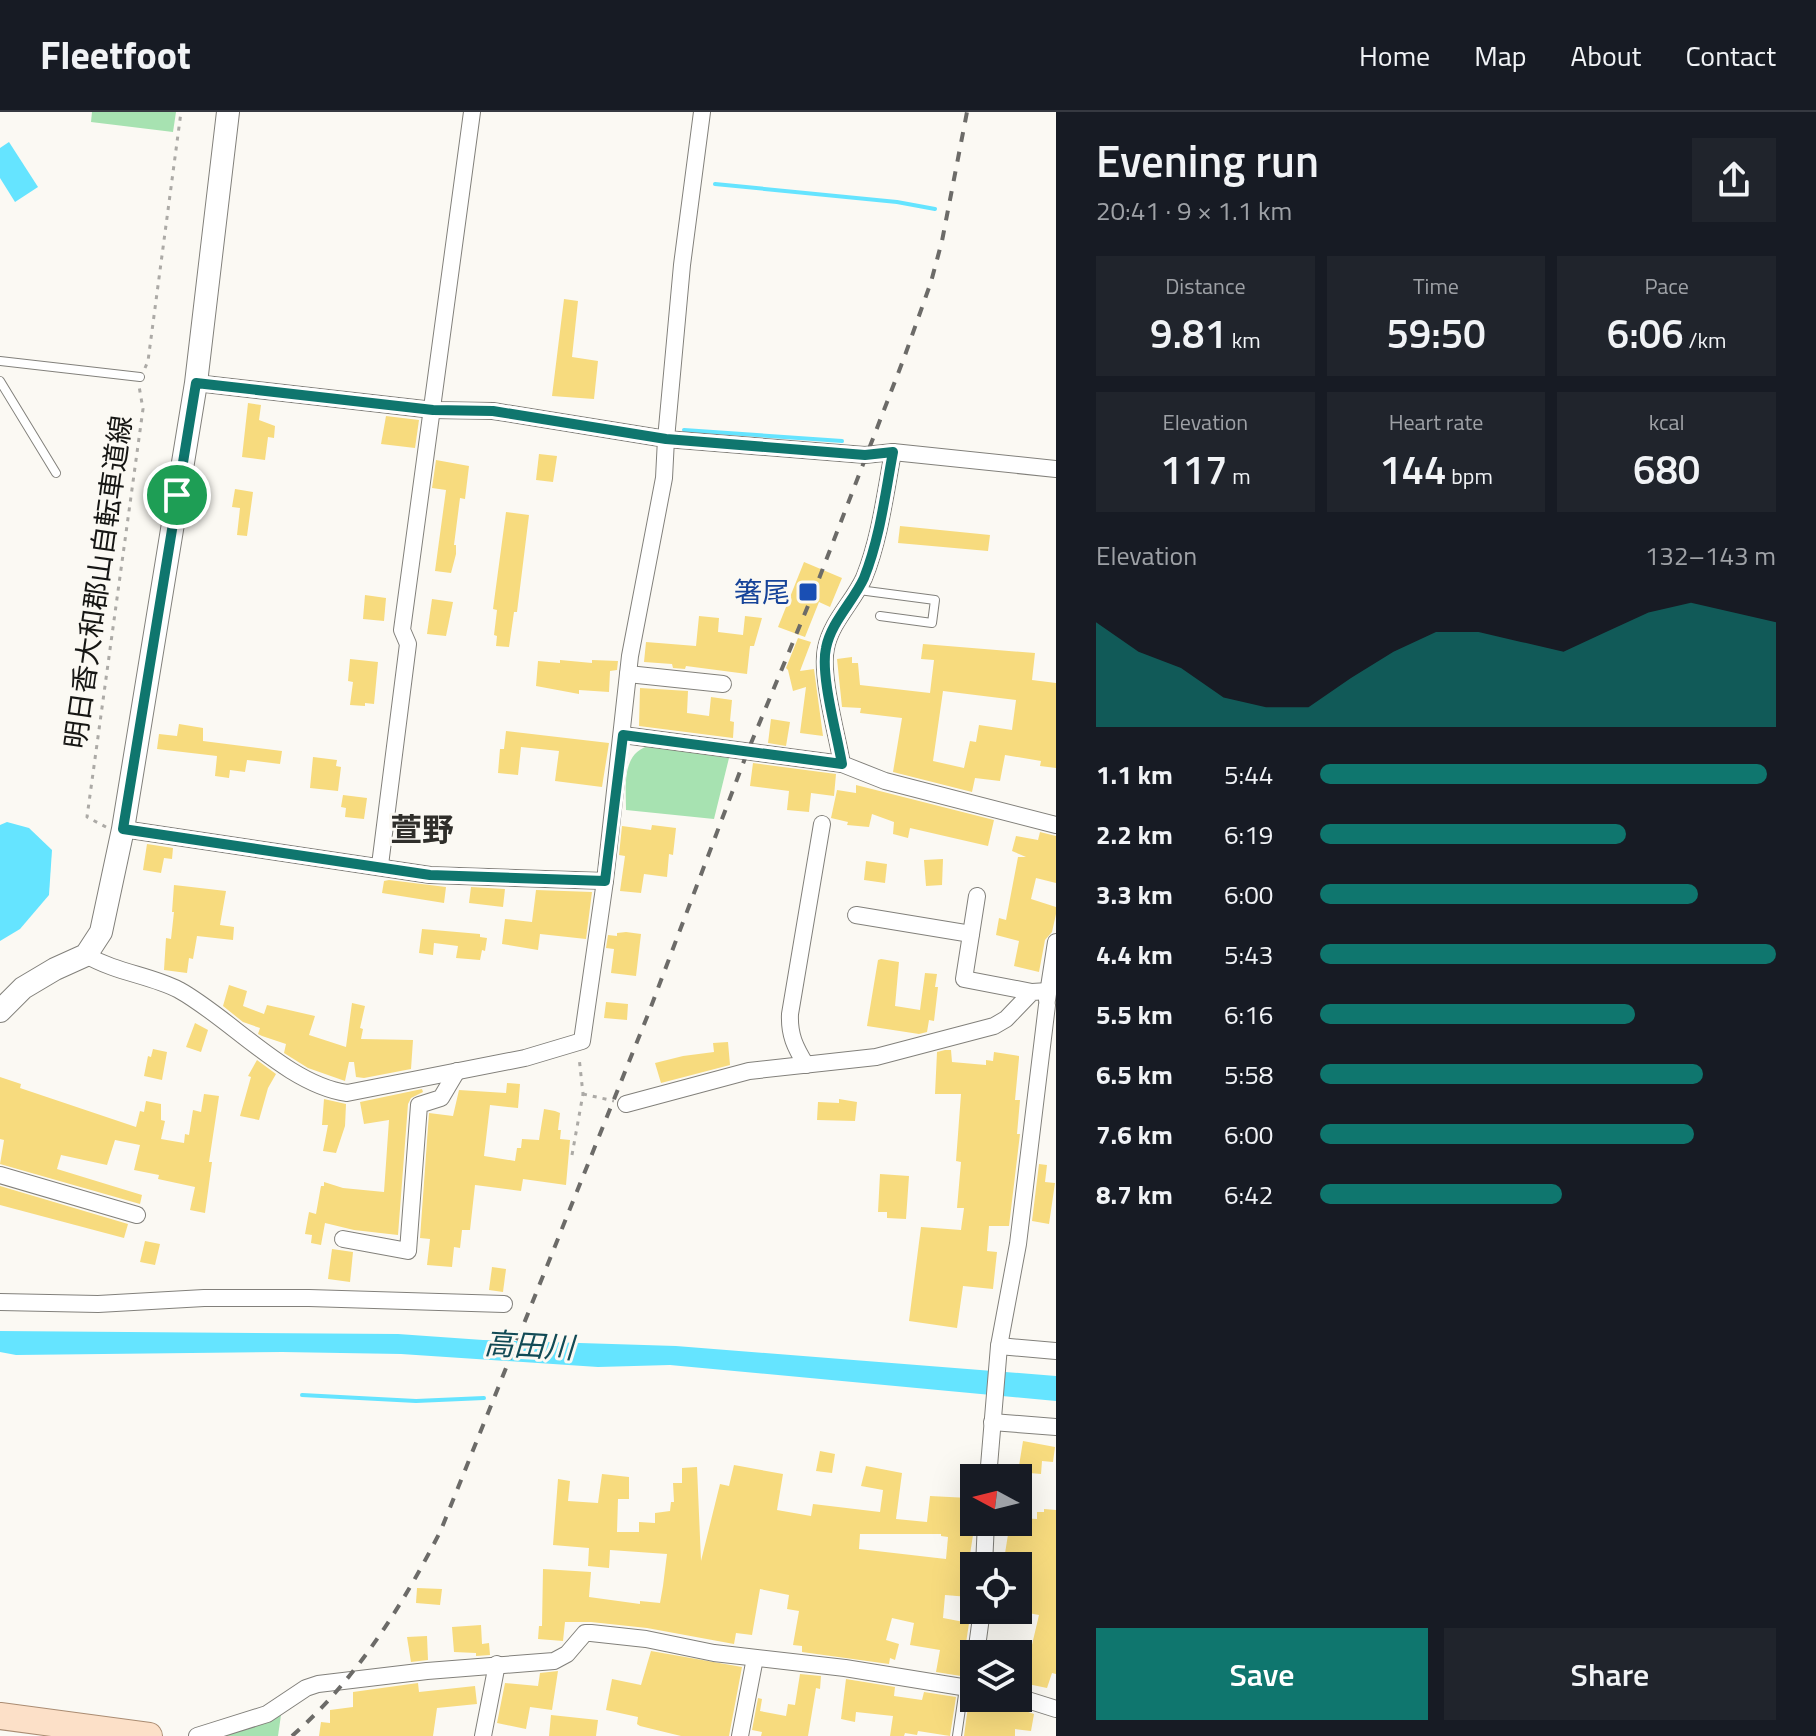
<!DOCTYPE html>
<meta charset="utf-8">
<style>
:root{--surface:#171b24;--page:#20242c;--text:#f1f3f6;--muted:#9ea1a6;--line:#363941;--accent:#0f766e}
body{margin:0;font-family:"Titillium Web","Noto Sans JP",sans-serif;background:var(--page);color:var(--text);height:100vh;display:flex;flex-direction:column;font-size:30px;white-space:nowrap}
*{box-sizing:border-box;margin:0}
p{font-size:26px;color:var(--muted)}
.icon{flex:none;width:44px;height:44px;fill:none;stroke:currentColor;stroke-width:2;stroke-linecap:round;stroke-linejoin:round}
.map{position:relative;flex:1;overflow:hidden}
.side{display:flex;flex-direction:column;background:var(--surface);width:760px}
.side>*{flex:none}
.needle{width:52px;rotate:277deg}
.controls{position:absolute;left:960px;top:1352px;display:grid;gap:16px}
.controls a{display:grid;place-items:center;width:72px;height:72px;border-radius:0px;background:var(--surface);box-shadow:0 8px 32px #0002;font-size:40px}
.pin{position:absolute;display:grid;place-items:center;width:68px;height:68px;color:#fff;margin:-34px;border:4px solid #fff;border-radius:50%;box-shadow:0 2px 8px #0007}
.round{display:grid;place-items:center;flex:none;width:84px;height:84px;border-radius:0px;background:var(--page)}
.overview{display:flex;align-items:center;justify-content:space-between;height:136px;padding:0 40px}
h1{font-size:44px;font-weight:600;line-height:60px}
.metrics{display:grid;grid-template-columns:repeat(3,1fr);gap:12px;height:136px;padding:8px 40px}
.metrics div{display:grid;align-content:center;border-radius:0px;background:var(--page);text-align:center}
.metrics b{font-size:40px;font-weight:600}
.metrics small{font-size:22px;font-weight:400}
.metrics p{font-size:22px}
.chart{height:224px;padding:16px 40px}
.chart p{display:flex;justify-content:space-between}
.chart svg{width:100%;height:144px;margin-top:8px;fill:var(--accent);opacity:.7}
.primary-button{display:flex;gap:16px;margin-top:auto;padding:16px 40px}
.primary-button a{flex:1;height:92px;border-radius:0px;background:var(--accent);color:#fff;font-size:32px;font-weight:600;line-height:92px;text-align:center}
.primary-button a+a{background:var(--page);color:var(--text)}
ul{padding:0 40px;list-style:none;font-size:26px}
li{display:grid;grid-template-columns:128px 96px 1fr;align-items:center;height:60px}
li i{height:20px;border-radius:10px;background:var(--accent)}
header{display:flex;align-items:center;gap:48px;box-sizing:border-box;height:112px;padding:0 40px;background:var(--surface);border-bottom:2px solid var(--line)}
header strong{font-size:38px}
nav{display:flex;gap:44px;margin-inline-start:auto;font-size:28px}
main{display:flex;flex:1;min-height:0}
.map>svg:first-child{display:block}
.green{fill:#a7e2b1}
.water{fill:#65e4ff}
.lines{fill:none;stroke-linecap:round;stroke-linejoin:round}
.stream{stroke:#65e4ff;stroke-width:4}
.building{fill:#f7db7e;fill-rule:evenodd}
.service-casing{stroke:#82807b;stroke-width:10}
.minor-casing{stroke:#82807b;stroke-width:18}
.tertiary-casing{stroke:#82807b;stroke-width:24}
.primary-casing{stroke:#aa8c72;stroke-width:28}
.path{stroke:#acaaa6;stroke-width:3;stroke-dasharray:4 6;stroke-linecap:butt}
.service{stroke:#fff;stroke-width:8}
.minor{stroke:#fff;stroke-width:16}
.tertiary{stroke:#fff;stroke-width:22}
.primary{stroke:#fce0c8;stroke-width:26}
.rail{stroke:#6c6b68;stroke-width:4;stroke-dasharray:10 10;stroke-linecap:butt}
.route-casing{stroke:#fff;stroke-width:16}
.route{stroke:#0f766e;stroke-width:10}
.transit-dot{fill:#1a4fb4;stroke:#fbf9f3;stroke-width:3}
.labels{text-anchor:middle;stroke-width:6;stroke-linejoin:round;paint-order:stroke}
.street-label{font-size:28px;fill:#161614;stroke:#fbf9f3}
.transit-label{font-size:28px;fill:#164399;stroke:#fbf9f3;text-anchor:end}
.water-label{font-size:30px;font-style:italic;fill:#114a55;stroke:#fbf9f3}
.quarter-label{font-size:32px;font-weight:bold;fill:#2f2e2a;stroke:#fbf9f3}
</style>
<header>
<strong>Fleetfoot</strong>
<nav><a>Home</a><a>Map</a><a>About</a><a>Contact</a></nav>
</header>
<main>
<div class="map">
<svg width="1056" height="1624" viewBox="0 0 1056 1624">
<rect width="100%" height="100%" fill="#fbf9f3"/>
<g class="green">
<path d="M92,0H176L173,20L91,10Z"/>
<path d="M653,633L729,646L714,707L626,698C626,673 621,638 653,633Z"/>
<path d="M281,1603L278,1624H223Z"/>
</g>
<g class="water">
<path d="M9,30L38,75L15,90L0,66V36Z"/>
<path d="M7,710L29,716L52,738L49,783L20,817L0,829V713Z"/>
<path d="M0,1219L398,1222L483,1228L676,1234L1056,1264V1289L670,1253L598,1255L401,1242L282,1240L16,1243L0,1240Z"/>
</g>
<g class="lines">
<g class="stream">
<path d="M715,72L897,90L935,97"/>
<path d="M684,318L842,329"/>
<path d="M302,1283L416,1289L484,1286"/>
</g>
</g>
<g class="building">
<path d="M564,187L578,189L572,245L598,249L594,287L552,284Z"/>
<path d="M248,291L261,293L259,308L275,314L274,326L268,325L265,348L242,345Z"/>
<path d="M386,304L419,308L415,336L381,332Z"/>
<path d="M539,342L557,344L553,370L536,368Z"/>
<path d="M436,348L469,354L465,387L460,386L454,433H456V442L451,461L435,459L446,378L432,376Z"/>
<path d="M235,377L253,380L247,424L237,423L240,396L232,395Z"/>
<path d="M506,400L529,403L517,500H514L509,535L496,534L497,524L494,523L497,498L493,497Z"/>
<path d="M900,414L990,423L988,439L898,431Z"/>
<path d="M804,450L842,466L830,495L819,490L805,525L778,515Z"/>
<path d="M365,483L386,486L384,509L363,507Z"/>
<path d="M432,487L453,490L446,524L427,522Z"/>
<path d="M699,504L719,506L718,520L743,523L745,504L762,506L754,534H750L747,562L686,554L685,557L673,556L672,552L644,550L646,530L696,534Z"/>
<path d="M798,526L811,530L800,559L814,557L823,624L800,621L806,575L793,579L788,558L786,556Z"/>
<path d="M923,532L1035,541L1032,568L1056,571V656L1040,654L1041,649L1005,643L1000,669L975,666L972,680L893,660L902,606L860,601L861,596L842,595L837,547L852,545V551H858L860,573L930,581L934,548L921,547ZM943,579L1016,588L1012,618L979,613L976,630L970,629L964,656L933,649Z"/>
<path d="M350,547L378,550L374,592L365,591V594L350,593L353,570L348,569Z"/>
<path d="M560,548L592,551V548L618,549L617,558L610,559L609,580L579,578V582L536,574L538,549L560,551Z"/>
<path d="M640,576L688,579L687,601L709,604L711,585L732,588L730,609L734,610L733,626L639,614Z"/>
<path d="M771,607L790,610L786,634L768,631Z"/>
<path d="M179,612L203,616V629L282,639L280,652L247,648L245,660L230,658L229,666L215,664L217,644L157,637L159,622L177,624Z"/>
<path d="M506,619L609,631L602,675L555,669L559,639L521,635L518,663L498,661L500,637H504Z"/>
<path d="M313,645L337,648L336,654L341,655L338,679L310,676Z"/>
<path d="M753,651L836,662L834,684L811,681L809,700L787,698L789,679L750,674Z"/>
<path d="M856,673L994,708L988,734L910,716L908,726L893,722L894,710L872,702L869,715L847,713L848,710L831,706L837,678L856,681Z"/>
<path d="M343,683L367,686L364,707L345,705L346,696L341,695Z"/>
<path d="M652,713L676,716L673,743L669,742L667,765L644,762L641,781L620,779L625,744L619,743L622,714L651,718Z"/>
<path d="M1040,720L1056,724V771L1036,766L1031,787L1056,795V802L1052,820L1045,828L1039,860L1014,854L1019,829L996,823L999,806L1006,808L1018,745H1026L1012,739L1016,724L1038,728Z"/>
<path d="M147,732L173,736L172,747L164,746L161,761L143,758Z"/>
<path d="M943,747L942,773L926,774L924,748Z"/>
<path d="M866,749L887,752L885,771L864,768Z"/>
<path d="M389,768L446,775L444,791L382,781L384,769Z"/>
<path d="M174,773L226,779L220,813L234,815L233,828L197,824L193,847L189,846L187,861L164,858L166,826L171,827L174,800H172Z"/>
<path d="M471,775L505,777L503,795L469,791Z"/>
<path d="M536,778L592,780L586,827L540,822L538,838L502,832L505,807L532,810Z"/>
<path d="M422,817L480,822V825L487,826L485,839L482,838L480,848L456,846L458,834L434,831L433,843L419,841Z"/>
<path d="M626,820L641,822L636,864L611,861L614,837L606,836L608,823L617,824V821Z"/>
<path d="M881,847L899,850L895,894L920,898L925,861L937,862L935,875H938L934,909L929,908L927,920L919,922L867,914L878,848Z"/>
<path d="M229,873L247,879L243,894L264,902L267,893L315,904L309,923L346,935L352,891L365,894L360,916L363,917L361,927L413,928L411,957L364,966L356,965L354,950H349L345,969L308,956L284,941L286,932L262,924L258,922L260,916L243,910L223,894Z"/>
<path d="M606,890L628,892L627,908L604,906Z"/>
<path d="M195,911L208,918L201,940L186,935Z"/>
<path d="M728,930L730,953L661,971L655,951L683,944L714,940L713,931Z"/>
<path d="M153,937L167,940L162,968L144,964L148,944L151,945Z"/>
<path d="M945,938H951L952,950L986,953V948L993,949L994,940L1019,944V946L1015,988H1020L1017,1022H1020L1009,1114H989L987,1139L997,1140L993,1177L963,1174L957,1216L909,1209L921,1115L961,1118L964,1096H957L961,1050L956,1049L961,982H935L937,940Z"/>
<path d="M257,948L276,962L268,976L259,1008L240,1004L251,965L248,964Z"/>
<path d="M0,965L21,972L20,976L136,1015L140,999L144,1000L146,989L161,992V1008L165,1009L161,1027L184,1031L185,1022L189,1023L193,998L201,1000L204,982L219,984L209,1050H212L205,1101L190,1098L195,1075L158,1067L159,1063L134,1058L140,1033L115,1028L107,1053L61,1043L57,1057L142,1083L140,1092L0,1052L4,1028L0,1027Z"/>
<path d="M507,971L520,972L518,996L490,993L484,1044L515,1049L517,1036H521L522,1027L539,1028L544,997L555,999L560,1001L558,1018H561L560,1027L570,1028L566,1073L523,1067L521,1079L475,1073L470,1118H462L460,1136L454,1135L452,1155L427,1153L430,1127L420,1126L429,1001L453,1004L459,978L506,981Z"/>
<path d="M422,977L423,980L411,986L408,992L398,1123L354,1118L325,1111L321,1133L311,1131L312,1123L305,1122L309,1100L316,1102L321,1074H324V1070L343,1076L384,1080L389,1008L364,1012L360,990Z"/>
<path d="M324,987L346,992L345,1014L336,1041L323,1039L328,1013H322Z"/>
<path d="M839,987L857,990L855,1009L817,1008L818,990L839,991Z"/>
<path d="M1039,1052L1047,1053L1045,1070L1055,1071L1049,1112L1032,1109Z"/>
<path d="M880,1062L909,1064L906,1107L887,1106V1100H878Z"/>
<path d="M0,1074L128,1112L124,1126L0,1093Z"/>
<path d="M145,1129L160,1132L155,1153L140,1150Z"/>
<path d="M332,1137L353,1140L350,1170L328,1167Z"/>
<path d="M492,1155L506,1157L503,1180L489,1178Z"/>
<path d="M1023,1329L1055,1335L1053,1350L1042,1349L1041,1362L1018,1360Z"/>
<path d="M820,1339L835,1342L832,1361L816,1359Z"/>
<path d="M734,1353L783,1362L777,1398L811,1404L813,1392L880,1400L883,1378L861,1374L866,1354L902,1361L896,1407L927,1410L930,1384L969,1386L966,1408L975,1410L969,1449H972L969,1485L945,1483L943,1506L964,1510L966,1498H971L961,1564L936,1560L940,1538L910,1533L914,1511L892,1506L886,1528L899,1532L895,1548L890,1546L889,1552L802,1540V1534L793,1533L799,1499L787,1497L789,1483L760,1477L752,1523L736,1521L734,1532L647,1516L591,1510H565L563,1529L538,1527L539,1514H542L543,1457L591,1460L589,1485L640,1492V1489L660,1491L663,1474L667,1442L610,1438L609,1456L588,1454L589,1436L553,1433L558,1367L570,1369L568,1389L598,1391L602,1362L629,1365V1387H618L617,1420H639V1410L655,1411V1401L670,1399L671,1390H674L673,1371H682V1356L697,1355L701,1449L720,1372L729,1374ZM860,1422H941V1424L948,1425L946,1447L859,1437Z"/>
<path d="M1044,1397L1056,1398V1562L1052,1561L1047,1576L1023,1571L1039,1503L1018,1499V1454H1003L1010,1410H1018V1406L1037,1407V1400H1044Z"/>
<path d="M417,1476L442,1477L440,1493L416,1491Z"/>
<path d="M481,1513L482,1532L489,1531L490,1543L476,1544V1541L454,1540L452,1515Z"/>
<path d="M427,1524L428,1548L411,1550L407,1525Z"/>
<path d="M651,1539L742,1555L729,1624H681L640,1614L637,1612L638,1605L606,1598L612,1567L641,1573Z"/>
<path d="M558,1559L552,1598L530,1595L526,1617L497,1611L505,1571L538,1574L540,1561Z"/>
<path d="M800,1562L821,1564L820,1577L816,1576L808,1624H761L762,1620L752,1618L758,1586L762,1587L760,1599L786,1604L788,1592L795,1593Z"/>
<path d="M846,1567L895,1575L894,1584L922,1588L924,1580L956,1585L950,1624L918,1619L917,1623L905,1621L904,1624H890L893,1604L856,1600L855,1610L841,1607Z"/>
<path d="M418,1571L419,1580L475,1574L477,1592L437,1596L433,1624H319L321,1610L330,1611V1598L353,1595V1580Z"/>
<path d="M989,1586L1008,1589L1014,1595L1034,1602L1031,1619L1015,1617V1624H964L969,1587Z"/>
<path d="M551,1603L598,1608L596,1624H549Z"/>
</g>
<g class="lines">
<g class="service-casing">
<g id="service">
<path d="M0,249L140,265"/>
<path d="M0,269L56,361"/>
<path d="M859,478L935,488L932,511L880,504"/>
<path d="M957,1624L964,1576"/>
</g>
</g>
<g class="minor-casing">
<g id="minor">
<path d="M702,0L682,153L666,327L865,343L893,340L1056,357"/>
<path d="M628,562L723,572"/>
<path d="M623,623L842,652L885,669L1056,713"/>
<path d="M842,652C837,622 820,563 826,536C831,510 853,490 864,466C880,426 885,383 893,340"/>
<path d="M123,717L430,763L605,769"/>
<path d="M380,753L408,532L402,518L472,0"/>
<path d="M977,784L964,867L1032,880"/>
<path d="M856,803L971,822"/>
<path d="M86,843C117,861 150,863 179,878C230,906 288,973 347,981L525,946L582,929L605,769L630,544L664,366L666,327L493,299L433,298L196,271"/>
<path d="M1047,888L1056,830"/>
<path d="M806,953C795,935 789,923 790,902L822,712"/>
<path d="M626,992L749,959L876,945L994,914L1006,907L1032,880L1048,879"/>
<path d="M0,1063L137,1103"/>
<path d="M343,1127L408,1139L419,993L441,986L457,959"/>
<path d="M0,1190L98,1192L204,1186H309L504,1192"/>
<path d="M999,1234L1056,1239"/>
<path d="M992,1310L1056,1315"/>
<path d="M988,1366L999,1234L1018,1132L1047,893"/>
<path d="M984,1454L986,1410"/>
<path d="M976,1542L982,1498"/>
<path d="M970,1576L974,1553"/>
<path d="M1018,1585L1056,1597"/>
<path d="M197,1624L267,1602L306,1576L318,1572L427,1559L554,1549L567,1542L585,1521H591L646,1527L714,1541L845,1556L974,1577"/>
<path d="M483,1624L497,1552"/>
<path d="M740,1624L755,1546"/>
</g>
</g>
<g class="tertiary-casing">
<path id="tertiary" d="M0,899L23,876L55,857L86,843L101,820L123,717L196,271L228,0"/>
</g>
<g class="primary-casing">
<path id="primary" d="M0,1604L149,1624"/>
</g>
<g class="path">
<path d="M145,256L148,249L181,0"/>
<path d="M106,715L87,705L143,297L139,274"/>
<path d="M583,982L614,989"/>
<path d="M572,1043L583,982L579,945"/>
</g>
<use href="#service" class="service"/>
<use href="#minor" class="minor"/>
<use href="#tertiary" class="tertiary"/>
<use href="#primary" class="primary"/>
<path class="rail" d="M292,1624C356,1568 403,1493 441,1418L649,900L747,641L815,477L904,246L931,170L942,129L967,0"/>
</g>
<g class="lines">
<g class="route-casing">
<path id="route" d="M196,271L433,298L493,299L666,327L865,343L893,340C885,383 880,426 864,466C853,490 831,510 826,536C820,563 837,622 842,652L623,623L605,769L430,763L123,717Z"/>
</g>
<use href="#route" class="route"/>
</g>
<rect class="transit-dot" x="798" y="470" width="20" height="20" rx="4"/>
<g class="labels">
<g class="street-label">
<text transform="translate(98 470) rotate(-82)" y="10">明日香大和郡山自転車道線</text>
</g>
<g class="transit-label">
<text x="790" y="490">箸尾</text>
</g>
<g class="water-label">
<text transform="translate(529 1234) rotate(3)" y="10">高田川</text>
</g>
<g class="quarter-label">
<text x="422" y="729">萱野</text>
</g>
</g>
</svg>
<div class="controls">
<a><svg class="needle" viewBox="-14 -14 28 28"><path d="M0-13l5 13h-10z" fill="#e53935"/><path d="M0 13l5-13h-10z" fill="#9ea1a6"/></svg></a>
<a><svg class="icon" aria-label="locate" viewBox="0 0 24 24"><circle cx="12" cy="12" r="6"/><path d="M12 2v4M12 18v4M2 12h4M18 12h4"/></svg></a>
<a><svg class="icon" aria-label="layers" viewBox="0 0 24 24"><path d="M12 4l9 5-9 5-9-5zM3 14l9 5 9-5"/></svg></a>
</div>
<div class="pin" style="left:177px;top:383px;background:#1e9e55"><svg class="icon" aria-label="arrive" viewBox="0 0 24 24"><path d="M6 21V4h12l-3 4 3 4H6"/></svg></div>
</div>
<section class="side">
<div class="overview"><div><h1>Evening run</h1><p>20:41 · 9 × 1.1 km</p></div><a class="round"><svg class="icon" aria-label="share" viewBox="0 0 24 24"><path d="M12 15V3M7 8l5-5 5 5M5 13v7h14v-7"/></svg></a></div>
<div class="metrics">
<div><p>Distance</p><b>9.81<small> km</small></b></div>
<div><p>Time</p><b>59:50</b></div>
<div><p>Pace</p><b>6:06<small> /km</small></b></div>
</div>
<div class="metrics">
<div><p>Elevation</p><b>117<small> m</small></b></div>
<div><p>Heart rate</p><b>144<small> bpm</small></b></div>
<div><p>kcal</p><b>680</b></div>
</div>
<div class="chart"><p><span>Elevation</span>132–143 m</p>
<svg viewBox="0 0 160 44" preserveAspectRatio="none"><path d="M0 44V12L10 21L20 26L30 35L40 38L50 38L60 29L70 21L80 15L90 15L100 18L110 21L120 15L130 9L140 6L150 9L160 12V44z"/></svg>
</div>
<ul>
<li><b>1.1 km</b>5:44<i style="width:98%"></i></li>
<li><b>2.2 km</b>6:19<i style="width:67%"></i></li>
<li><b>3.3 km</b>6:00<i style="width:83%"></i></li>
<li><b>4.4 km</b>5:43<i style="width:100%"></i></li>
<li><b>5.5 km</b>6:16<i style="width:69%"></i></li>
<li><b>6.5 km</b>5:58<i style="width:84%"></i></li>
<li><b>7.6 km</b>6:00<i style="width:82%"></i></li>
<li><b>8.7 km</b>6:42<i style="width:53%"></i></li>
</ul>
<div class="primary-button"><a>Save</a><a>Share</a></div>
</section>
</main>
